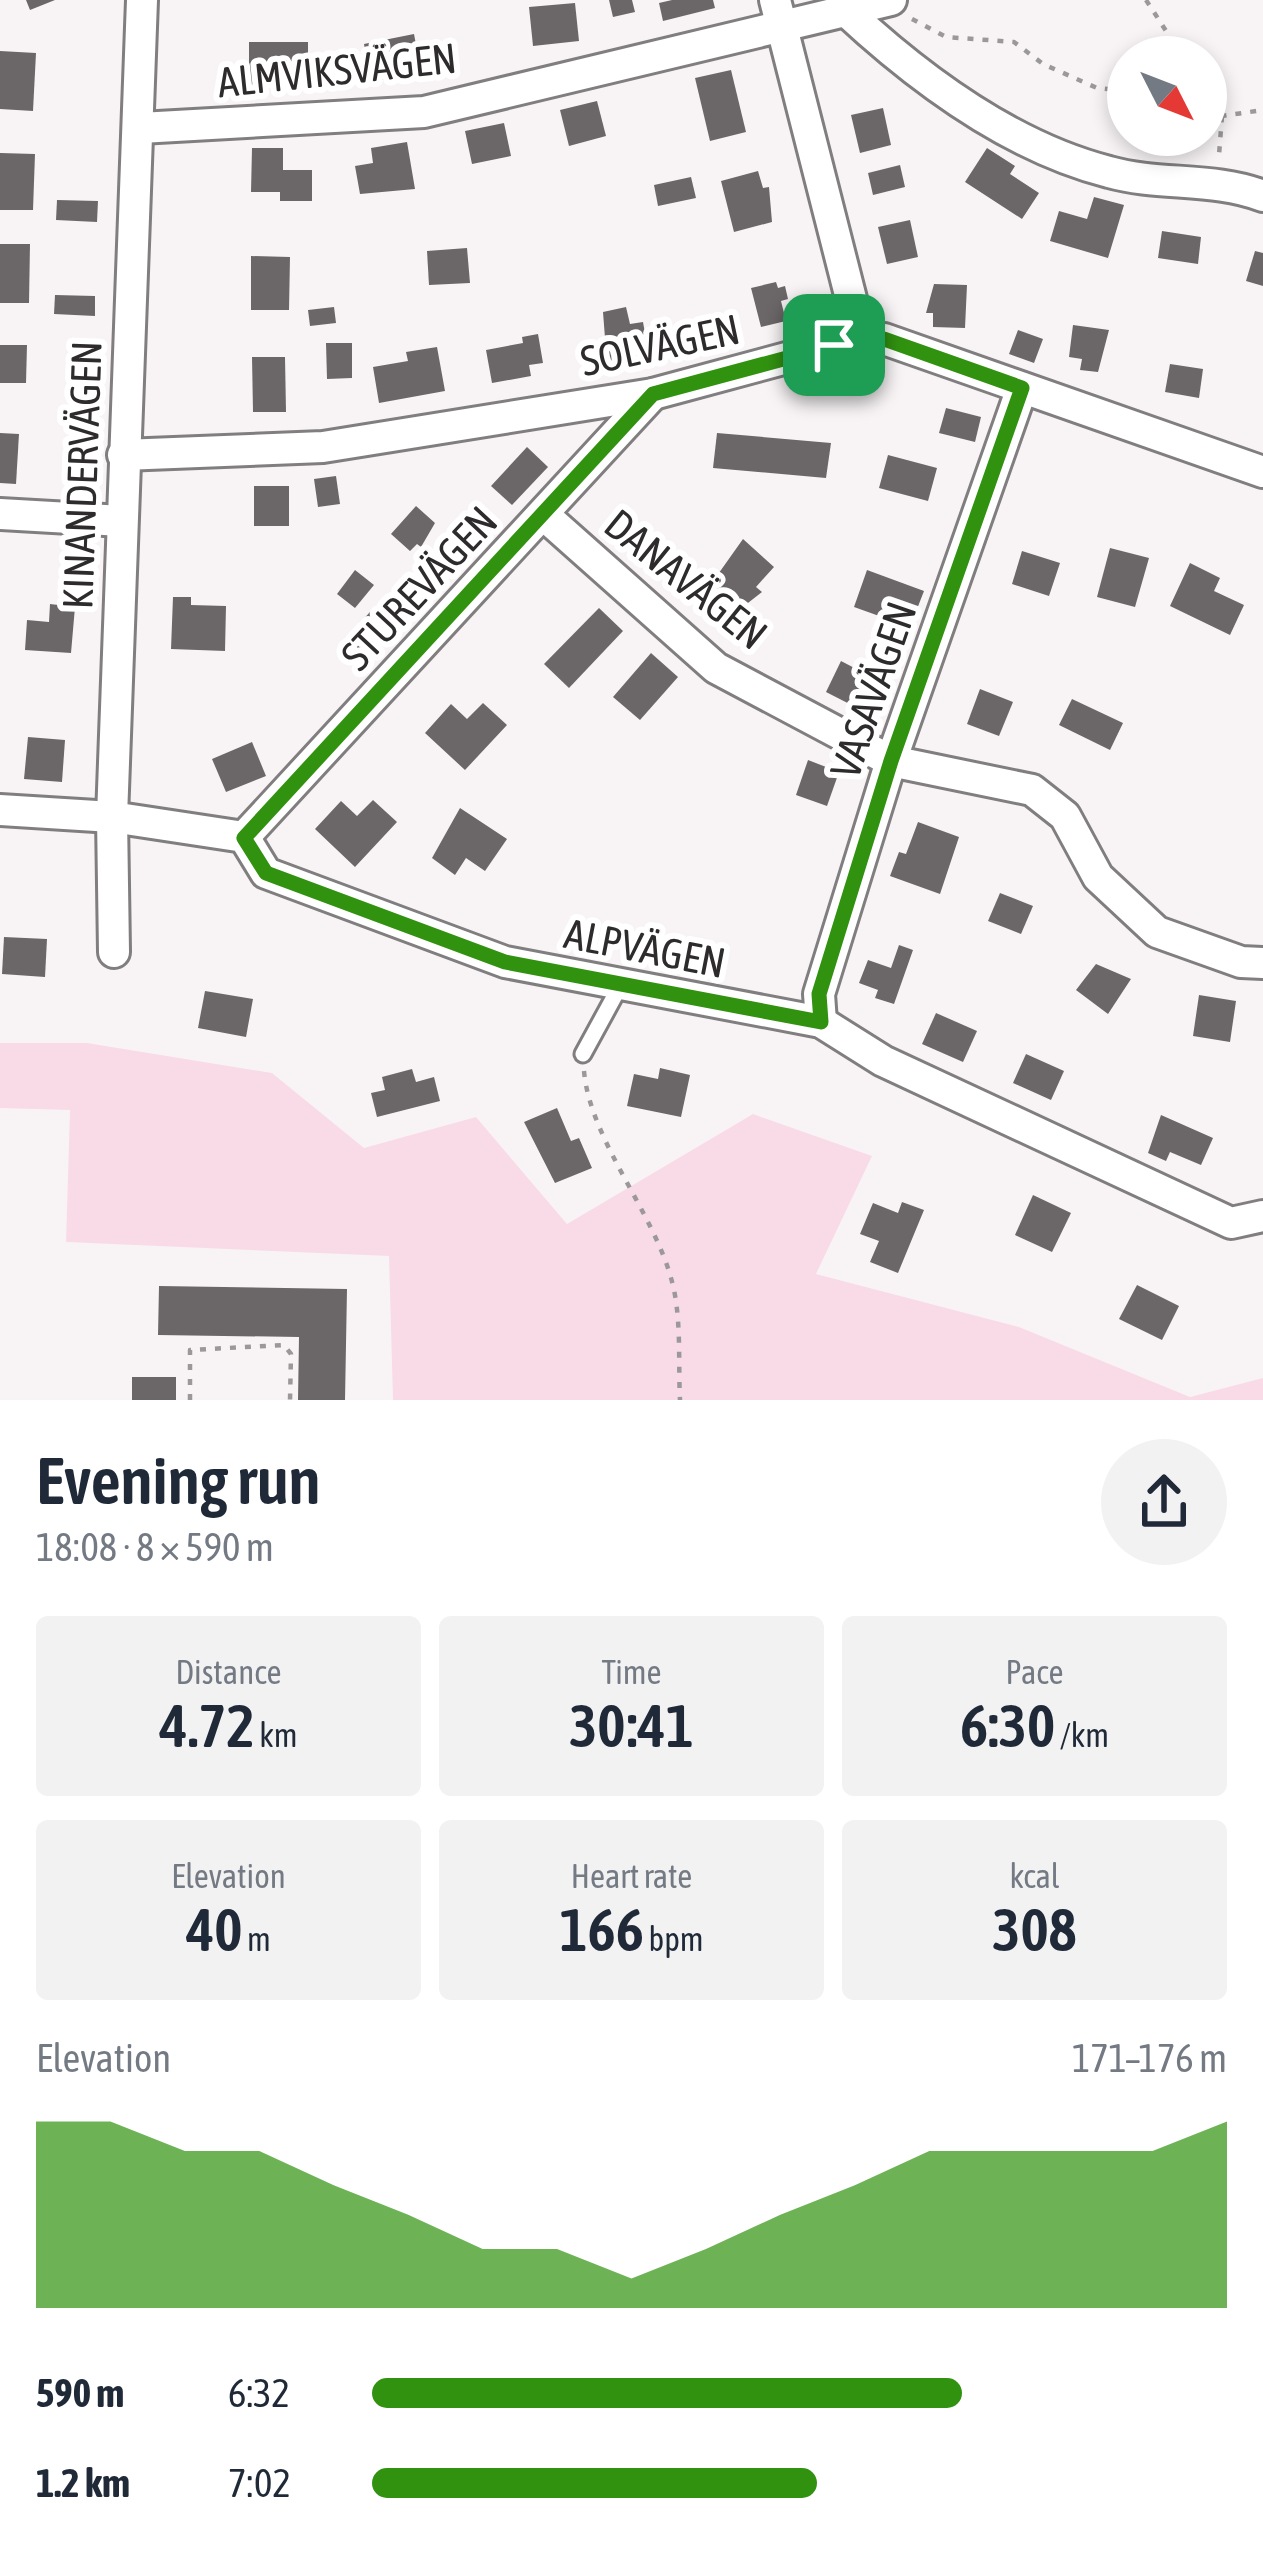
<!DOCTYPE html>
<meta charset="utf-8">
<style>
:root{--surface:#fff;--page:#f2f2f3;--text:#1f2937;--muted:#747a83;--accent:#319210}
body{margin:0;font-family:"Asap Condensed",sans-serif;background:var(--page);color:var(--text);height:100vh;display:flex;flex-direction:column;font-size:45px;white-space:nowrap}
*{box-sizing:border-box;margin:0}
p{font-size:39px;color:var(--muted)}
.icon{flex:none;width:66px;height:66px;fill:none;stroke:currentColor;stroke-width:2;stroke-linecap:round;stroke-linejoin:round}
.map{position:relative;height:1400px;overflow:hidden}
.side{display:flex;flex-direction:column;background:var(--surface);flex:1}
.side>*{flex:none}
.needle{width:78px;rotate:132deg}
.tools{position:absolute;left:1107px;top:36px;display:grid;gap:24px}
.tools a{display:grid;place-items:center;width:120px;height:120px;border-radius:50%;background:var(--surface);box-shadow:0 6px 18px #0003;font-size:60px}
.pin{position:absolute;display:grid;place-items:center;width:102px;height:102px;color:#fff;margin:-51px;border-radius:24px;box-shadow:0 6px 18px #0006}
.round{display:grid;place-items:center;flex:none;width:126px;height:126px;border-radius:63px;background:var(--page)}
.head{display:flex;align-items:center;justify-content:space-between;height:204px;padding:0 36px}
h1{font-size:66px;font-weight:600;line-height:90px}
.figures{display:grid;grid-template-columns:repeat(3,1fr);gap:18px;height:204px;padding:12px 36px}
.figures div{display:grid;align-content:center;border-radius:12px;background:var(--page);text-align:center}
.figures b{font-size:60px;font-weight:600}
.figures small{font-size:33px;font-weight:400}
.figures p{font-size:33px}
.chart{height:336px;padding:24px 36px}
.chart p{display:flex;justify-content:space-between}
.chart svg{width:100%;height:216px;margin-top:12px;fill:var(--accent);opacity:.7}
ul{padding:0 36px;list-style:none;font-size:39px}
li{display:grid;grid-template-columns:192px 144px 1fr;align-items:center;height:90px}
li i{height:30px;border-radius:15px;background:var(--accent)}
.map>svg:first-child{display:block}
.green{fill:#f9dbe8}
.building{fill:#6b6769}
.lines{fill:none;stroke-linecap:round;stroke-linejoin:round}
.lane-casing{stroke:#817e7f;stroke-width:21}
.street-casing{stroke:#817e7f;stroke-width:36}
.path{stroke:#9b989a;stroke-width:4.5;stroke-dasharray:6 9;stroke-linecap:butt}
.lane{stroke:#fff;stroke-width:15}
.street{stroke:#fff;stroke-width:30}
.route-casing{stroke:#fff;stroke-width:24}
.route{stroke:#319210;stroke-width:15}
.labels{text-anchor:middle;stroke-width:12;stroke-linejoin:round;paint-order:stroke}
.street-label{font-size:42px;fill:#2d2b2c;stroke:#fff}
</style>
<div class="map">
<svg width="1263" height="1400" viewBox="0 0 1263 1400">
<rect width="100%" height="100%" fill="#f8f4f6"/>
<path class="green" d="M0,1043H87L272,1073L364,1148L476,1117L567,1224L753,1114L872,1156L816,1274L1019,1327L1190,1397L1263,1378V1400H393L389,1256L66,1242L70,1110L0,1108Z"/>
<g class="building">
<path d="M26,0H55L30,10Z"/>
<path d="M609,0H632L635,12L613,17Z"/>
<path d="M672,0H713L715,8L663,21L659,3Z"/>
<path d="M575,3L579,41L533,46L529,7Z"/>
<path d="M414,34L421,72L371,82L364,44Z"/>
<path d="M249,42H308V68H284V88H249Z"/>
<path d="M0,51L36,53L33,111L0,109Z"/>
<path d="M731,70L746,132L710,141L695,78Z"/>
<path d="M597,101L606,136L569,146L560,110Z"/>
<path d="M883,108L891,145L860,153L851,115Z"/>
<path d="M504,123L511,156L472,164L465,131Z"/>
<path d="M407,142L415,189L360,194L355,166L373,163L371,148Z"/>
<path d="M252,148H283V170H312V201H280V192H251Z"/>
<path d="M987,148L1015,166L1010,174L1039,193L1022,219L965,182Z"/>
<path d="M0,153L35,154L33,210H0Z"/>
<path d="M900,165L905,187L873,195L868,173Z"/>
<path d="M758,171L763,188L769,187L772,222L734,232L721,181Z"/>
<path d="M691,177L696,198L658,206L654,185Z"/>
<path d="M1094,197L1124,205L1108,258L1050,241L1059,211L1087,219Z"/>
<path d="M57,200L98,201L97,222L56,220Z"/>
<path d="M910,220L918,257L887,264L878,227Z"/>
<path d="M1162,231L1201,237L1198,264L1158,258Z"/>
<path d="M0,244H30L29,303H0Z"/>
<path d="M467,248L470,283L429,285L427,251Z"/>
<path d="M1255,251L1263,253V286L1246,281Z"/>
<path d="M251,256L290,257L289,310H251Z"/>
<path d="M776,282L778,288L785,286L788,299L781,301L786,321L761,327L751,288Z"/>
<path d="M934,284L967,285L965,328L933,327V313H926Z"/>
<path d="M55,295L95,296V316L54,314Z"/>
<path d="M334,307L336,323L310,326L308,310Z"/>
<path d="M626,307L630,324L643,322L649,356L607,364L603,312Z"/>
<path d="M1073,325L1109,330L1098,372L1080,370L1082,359L1069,357Z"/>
<path d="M1018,330L1043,339L1034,363L1009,354Z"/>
<path d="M538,334L543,363L529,365L531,376L492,383L486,350L523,343L522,337Z"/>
<path d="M326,343H352V378L327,379Z"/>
<path d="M0,345H27L26,383H0Z"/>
<path d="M437,347L445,391L379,403L373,367L408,361L406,352Z"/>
<path d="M252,357H285L286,412H253Z"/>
<path d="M1170,364L1203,369L1199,398L1165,392Z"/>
<path d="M946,408L981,417L975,442L939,433Z"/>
<path d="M0,433L19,434L16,484L0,483Z"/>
<path d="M717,433L831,443L826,478L713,468Z"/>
<path d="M527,447L548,467L512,505L491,486Z"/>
<path d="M888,455L937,468L928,501L879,488Z"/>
<path d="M336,476L340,504L318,507L314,479Z"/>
<rect x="254" y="486" width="35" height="40"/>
<path d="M416,506L435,523L421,547L417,544L410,551L391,534Z"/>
<path d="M743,539L774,567L756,587L762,592L730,617L704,594Z"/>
<path d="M1110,548L1149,558L1135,607L1097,597Z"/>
<path d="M1022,551L1060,563L1049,596L1012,584Z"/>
<path d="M1190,563L1220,578L1214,591L1244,605L1230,635L1170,606Z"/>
<path d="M355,570L374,585L355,608L337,594Z"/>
<path d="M867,570L924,591L910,627L854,607Z"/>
<path d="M173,597H191V605L226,606L225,651L171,649Z"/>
<path d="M50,604L75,607L71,653L25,650L27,620L49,622Z"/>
<path d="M599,608L623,631L569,688L544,664Z"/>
<path d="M370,612L394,634L369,661L345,639Z"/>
<path d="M651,653L678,677L640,720L613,697Z"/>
<path d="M841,661L891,687L875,717L826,692Z"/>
<path d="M980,689L1013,702L999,736L967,724Z"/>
<path d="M1072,699L1123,723L1110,750L1059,725Z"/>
<path d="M483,703L507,725L465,770L425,733L451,704L467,719Z"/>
<path d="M28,737L65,740L62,782L24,779Z"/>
<path d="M252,742L266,776L226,792L212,759Z"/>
<path d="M808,760L839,772L827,806L796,795Z"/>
<path d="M373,800L397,822L355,867L315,829L341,801L357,816Z"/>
<path d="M460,808L507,839L485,871L466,858L455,875L432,858Z"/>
<path d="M918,822L959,837L940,894L890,876L899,852L906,854Z"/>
<path d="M1000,893L1033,906L1021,934L988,921Z"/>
<path d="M4,937L47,939L45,977L2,974Z"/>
<path d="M899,945L913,950L894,1004L875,998L878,990L859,983L868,960L891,968Z"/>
<path d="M1096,964L1131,979L1108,1014L1076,990Z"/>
<path d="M205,991L253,999L246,1037L198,1028Z"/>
<path d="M1199,995L1236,1001L1230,1042L1193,1036Z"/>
<path d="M936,1013L977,1031L963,1062L922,1044Z"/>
<path d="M1026,1054L1064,1071L1051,1100L1013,1083Z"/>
<path d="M660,1068L690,1075L681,1117L627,1106L634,1074L658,1079Z"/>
<path d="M412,1069L416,1082L434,1077L440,1101L377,1117L371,1093L385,1090L382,1077Z"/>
<path d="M557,1108L571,1141L579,1138L592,1168L555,1183L524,1122Z"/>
<path d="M1161,1115L1213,1138L1201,1165L1170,1152L1166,1161L1148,1153Z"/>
<path d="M1033,1195L1071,1213L1052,1252L1015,1235Z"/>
<path d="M902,1202L924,1210L898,1273L870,1262L879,1241L860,1234L873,1203L898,1213Z"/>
<path d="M1137,1285L1179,1306L1162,1340L1119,1319Z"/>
<path d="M159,1286L347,1289L345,1400H298L299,1337L158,1335Z"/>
<rect x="132" y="1377" width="44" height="23"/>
</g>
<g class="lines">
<g class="lane-casing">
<path id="lane" d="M583,1054L619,988"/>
</g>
<g class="street-casing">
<g id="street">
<path d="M775,0L861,338"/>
<path d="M845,10C918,78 1011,147 1109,172C1159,186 1214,177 1263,196"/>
<path d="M140,128L424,112L891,0"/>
<path d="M123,455L323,447L653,394L861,338L884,339L1263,472"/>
<path d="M0,514L122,521"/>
<path d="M545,516L716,668L891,761L1032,790L1065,816L1098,877L1157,932L1241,962L1263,963"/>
<path d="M0,810L112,817L244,837L266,873L505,962L821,1022L883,1061L1231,1223L1263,1216"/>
<path d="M244,837L653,394"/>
<path d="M114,952L112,817L142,0"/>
<path d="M821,1022L819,994L891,761L1022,388"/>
</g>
</g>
<g class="path">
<path d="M1146,0L1183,57"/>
<path d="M912,19L946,37L1014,42L1043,64L1097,88L1128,91"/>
<path d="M1206,91L1222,116L1219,155"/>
<path d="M1206,112L1222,116L1263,110"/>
<path d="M584,1071C590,1139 652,1210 671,1278C682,1315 678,1362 680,1400"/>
<path d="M190,1400V1350L284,1345L291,1354L290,1400"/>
</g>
<use href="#lane" class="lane"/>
<use href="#street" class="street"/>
</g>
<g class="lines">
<g class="route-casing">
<path id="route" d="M861,338L884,339L1022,388L891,761L819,994L821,1022L505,962L266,873L244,838L653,394Z"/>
</g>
<use href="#route" class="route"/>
</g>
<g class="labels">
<g class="street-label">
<text transform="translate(337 70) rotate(-6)" y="15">ALMVIKSVÄGEN</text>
<text transform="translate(660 345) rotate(-12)" y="15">SOLVÄGEN</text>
<text transform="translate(82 475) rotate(-88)" y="15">KINANDERVÄGEN</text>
<text transform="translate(686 579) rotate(39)" y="15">DANAVÄGEN</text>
<text transform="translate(419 588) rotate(-47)" y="15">STUREVÄGEN</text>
<text transform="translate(873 690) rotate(-71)" y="15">VASAVÄGEN</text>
<text transform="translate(645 948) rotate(11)" y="15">ALPVÄGEN</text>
</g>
</g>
</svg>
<div class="tools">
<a><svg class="needle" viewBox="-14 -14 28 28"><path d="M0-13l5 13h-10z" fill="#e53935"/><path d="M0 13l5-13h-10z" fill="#747a83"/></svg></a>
</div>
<div class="pin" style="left:834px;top:345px;background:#1e9e55"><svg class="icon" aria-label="arrive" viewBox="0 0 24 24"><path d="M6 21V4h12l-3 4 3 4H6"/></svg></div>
</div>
<section class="side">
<div class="head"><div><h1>Evening run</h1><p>18:08 · 8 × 590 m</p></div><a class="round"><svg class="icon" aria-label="share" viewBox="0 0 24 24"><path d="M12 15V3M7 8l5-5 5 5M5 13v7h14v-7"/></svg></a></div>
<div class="figures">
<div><p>Distance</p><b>4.72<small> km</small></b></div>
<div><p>Time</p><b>30:41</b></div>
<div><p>Pace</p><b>6:30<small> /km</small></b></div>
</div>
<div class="figures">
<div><p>Elevation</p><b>40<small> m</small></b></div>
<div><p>Heart rate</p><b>166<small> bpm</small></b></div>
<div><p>kcal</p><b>308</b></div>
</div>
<div class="chart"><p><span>Elevation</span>171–176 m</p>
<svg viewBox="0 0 160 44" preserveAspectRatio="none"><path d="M0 44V6L10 6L20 12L30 12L40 19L50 25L60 32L70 32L80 38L90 32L100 25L110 19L120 12L130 12L140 12L150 12L160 6V44z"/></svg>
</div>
<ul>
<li><b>590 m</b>6:32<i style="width:69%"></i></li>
<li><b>1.2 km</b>7:02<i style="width:52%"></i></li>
</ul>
</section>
